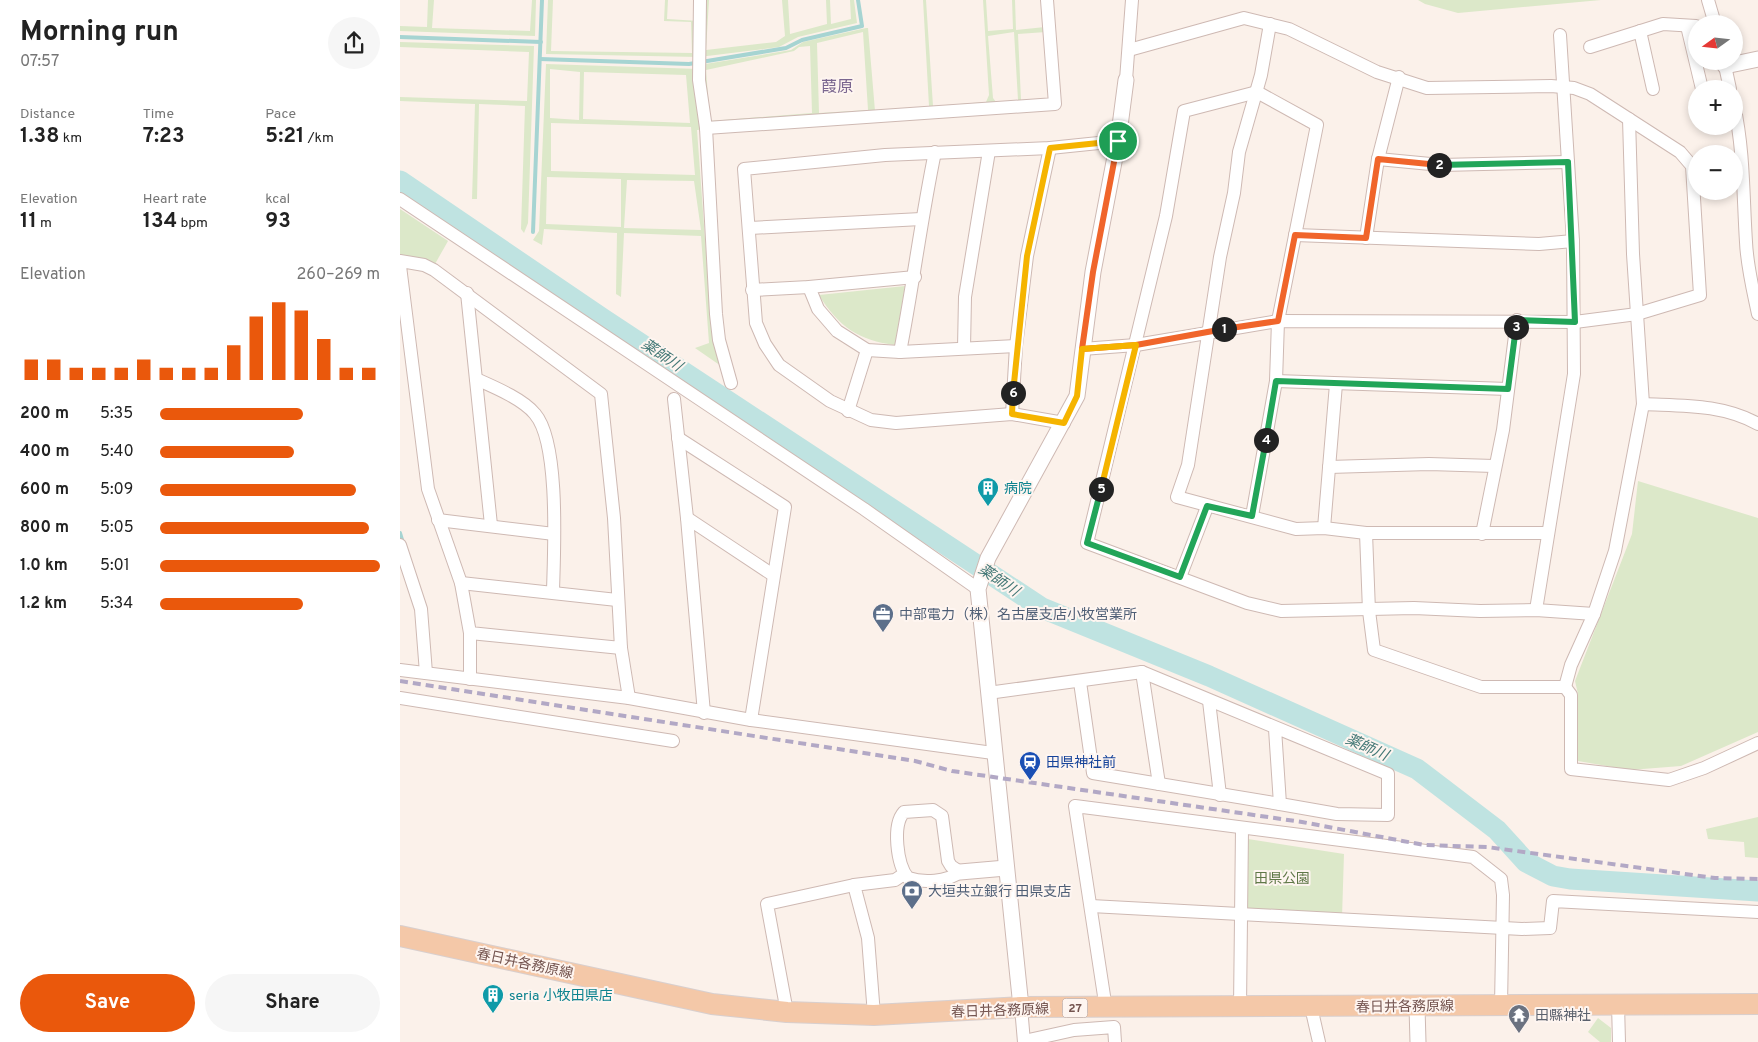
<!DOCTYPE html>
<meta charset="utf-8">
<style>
:root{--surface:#fff;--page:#f6f6f6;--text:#222;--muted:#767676;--accent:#ea580c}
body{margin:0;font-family:Overpass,"Noto Sans JP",sans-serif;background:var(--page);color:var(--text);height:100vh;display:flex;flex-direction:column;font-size:19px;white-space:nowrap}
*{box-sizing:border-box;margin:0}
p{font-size:16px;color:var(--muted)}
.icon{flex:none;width:28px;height:28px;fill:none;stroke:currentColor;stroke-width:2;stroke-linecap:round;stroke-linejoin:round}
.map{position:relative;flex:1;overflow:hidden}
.details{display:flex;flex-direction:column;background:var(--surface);width:400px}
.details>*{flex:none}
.needle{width:32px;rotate:255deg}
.fabs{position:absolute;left:1288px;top:15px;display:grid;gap:10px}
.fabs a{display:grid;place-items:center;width:55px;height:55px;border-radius:50%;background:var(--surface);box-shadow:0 2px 8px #0003;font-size:25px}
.pin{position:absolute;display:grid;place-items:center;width:42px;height:42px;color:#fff;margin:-21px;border:2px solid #fff;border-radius:50%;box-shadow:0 1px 5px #0007}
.km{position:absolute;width:25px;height:25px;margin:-12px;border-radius:50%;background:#222;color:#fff;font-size:14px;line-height:25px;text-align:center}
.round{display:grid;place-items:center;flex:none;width:52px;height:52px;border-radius:26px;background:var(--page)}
.summary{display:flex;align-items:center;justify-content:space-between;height:85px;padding:0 20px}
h1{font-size:28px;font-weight:700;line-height:38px}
.figures{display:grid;grid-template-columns:repeat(3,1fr);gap:8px;height:85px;padding:5px 20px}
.figures div{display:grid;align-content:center}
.figures b{font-size:21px;font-weight:700}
.figures small{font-size:14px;font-weight:400}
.figures p{font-size:14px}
.chart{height:140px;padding:10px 20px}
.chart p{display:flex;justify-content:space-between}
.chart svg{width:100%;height:90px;margin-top:5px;stroke:var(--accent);stroke-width:6}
.primary-button{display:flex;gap:10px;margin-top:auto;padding:10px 20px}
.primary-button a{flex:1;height:58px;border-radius:30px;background:var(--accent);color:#fff;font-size:20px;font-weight:700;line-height:58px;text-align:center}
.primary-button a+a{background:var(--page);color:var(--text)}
ul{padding:0 20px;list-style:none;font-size:16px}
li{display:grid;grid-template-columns:80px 60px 1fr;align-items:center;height:38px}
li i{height:12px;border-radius:6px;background:var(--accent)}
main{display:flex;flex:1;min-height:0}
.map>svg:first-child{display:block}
.green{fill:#dce8c9;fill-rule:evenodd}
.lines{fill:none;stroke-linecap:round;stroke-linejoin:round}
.stream{stroke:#a6d4d2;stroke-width:4}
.river{stroke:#bfe3e1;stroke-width:21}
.minor-casing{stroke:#ceb9b3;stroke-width:14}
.tertiary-casing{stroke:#ceb9b3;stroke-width:17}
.primary-casing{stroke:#d8cfce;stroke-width:22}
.minor{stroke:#fff;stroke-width:12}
.tertiary{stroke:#fff;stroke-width:15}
.primary{stroke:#f4c8a8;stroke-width:20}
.rail{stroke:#b2a8c5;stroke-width:4;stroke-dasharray:8 5;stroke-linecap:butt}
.split-1-casing{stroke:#fff;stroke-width:10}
.split-2-casing{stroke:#fff;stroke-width:10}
.split-3-casing{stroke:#fff;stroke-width:10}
.split-4-casing{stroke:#fff;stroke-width:10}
.split-5-casing{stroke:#fff;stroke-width:10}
.split-6-casing{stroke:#fff;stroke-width:10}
.split-7-casing{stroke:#fff;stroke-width:10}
.split-1{stroke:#f0652b;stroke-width:6}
.split-2{stroke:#f0652b;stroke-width:6}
.split-3{stroke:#22a559;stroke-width:6}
.split-4{stroke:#22a559;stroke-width:6}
.split-5{stroke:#22a559;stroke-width:6}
.split-6{stroke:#f5b400;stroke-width:6}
.split-7{stroke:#f5b400;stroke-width:6}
.labels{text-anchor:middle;stroke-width:4;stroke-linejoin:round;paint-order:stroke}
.shield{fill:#fef5f0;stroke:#9d847f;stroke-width:1}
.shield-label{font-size:12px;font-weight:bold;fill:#74544f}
.culture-label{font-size:14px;fill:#0d838f;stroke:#fef5f0;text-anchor:start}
.service-label{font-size:14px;fill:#4e5e75;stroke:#fef5f0;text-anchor:start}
.transit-label{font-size:14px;fill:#164399;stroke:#fef5f0;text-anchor:start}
.park-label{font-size:14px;fill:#607848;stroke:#fef5f0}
.street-label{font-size:14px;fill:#74544f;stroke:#fef5f0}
.worship-label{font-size:14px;fill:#5b616d;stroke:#fef5f0;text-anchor:start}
.water-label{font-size:15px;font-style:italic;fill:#437876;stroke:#fef5f0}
.quarter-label{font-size:16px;fill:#7a668f;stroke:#fef5f0}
</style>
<main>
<section class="details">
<div class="summary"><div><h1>Morning run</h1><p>07:57</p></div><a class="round"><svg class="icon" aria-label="share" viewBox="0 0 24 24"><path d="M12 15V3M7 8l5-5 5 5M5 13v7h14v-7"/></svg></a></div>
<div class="figures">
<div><p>Distance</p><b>1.38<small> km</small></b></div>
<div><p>Time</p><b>7:23</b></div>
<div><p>Pace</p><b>5:21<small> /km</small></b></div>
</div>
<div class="figures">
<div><p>Elevation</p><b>11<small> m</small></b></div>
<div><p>Heart rate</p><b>134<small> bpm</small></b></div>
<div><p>kcal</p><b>93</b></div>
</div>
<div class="chart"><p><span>Elevation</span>260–269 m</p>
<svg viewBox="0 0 160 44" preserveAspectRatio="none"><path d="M5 44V34M15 44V34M25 44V38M35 44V38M45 44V38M55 44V34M65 44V38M75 44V38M85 44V38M95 44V27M105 44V13M115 44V6M125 44V10M135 44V24M145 44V38M155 44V38"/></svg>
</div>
<ul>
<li><b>200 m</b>5:35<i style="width:65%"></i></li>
<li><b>400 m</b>5:40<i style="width:61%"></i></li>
<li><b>600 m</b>5:09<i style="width:89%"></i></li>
<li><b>800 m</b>5:05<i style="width:95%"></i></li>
<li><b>1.0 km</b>5:01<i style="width:100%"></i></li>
<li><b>1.2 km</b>5:34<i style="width:65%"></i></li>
</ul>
<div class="primary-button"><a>Save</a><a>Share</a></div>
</section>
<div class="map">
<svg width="1358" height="1042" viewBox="0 0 1358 1042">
<rect width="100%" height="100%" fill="#fbf1ea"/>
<g class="green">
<path d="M28,0H34L32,28L130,31L132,0H136L135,36L0,31V26L27,27Z"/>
<path d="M148,0H153L151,51L292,53L291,22L264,21L265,0H268L267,19L299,21L300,0H309L306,50L376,42L385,36L382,0H388L390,34L427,24L426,0H430L431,24L451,19L450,0H454L457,23L398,37L379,47L299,57L146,54Z"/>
<path d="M523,0H526L533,106L586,102L589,95L583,0H586L588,31L613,29L612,0H615L616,30L645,27L655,104L297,130L309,293L321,366L295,348L309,343L301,236L224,233L221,297L216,294L217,233L144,229L142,245L133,240L139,231L146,64L299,69V65L391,50L403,42L466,28H468L475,111L529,106ZM463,32L468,110L419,113L417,43ZM614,32L618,100L596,102L593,98L588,36ZM646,32L650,98L621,100L618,34ZM410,46L412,113L310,121L306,70L394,51L399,47ZM150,69L180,72L179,120L150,118ZM184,72L286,75L290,123L183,119ZM151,123L291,127L295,175L151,171ZM147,177L221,179V227L146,224ZM227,180L294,181L301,230L224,228Z"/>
<path d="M1018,0H1201L1058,13L1025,4Z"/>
<path d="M0,42L134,46L128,223L124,233L121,229L125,106L79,104L77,199H72L75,104L0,101V97L127,101L129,52L0,47Z"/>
<path d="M0,209L48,241L35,264L0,255Z"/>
<path d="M505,286L495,345C459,341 438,326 419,295Z"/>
<path d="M1238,481L1358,518V732L1281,766L1230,770L1178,761V694L1175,681L1232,534Z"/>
<path d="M1358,817V858L1345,857L1344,842L1308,839L1306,829Z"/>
<path d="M848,839L944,854L942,917L846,911Z"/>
<path d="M1198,1018L1211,1028V1042H1200L1188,1032Z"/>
</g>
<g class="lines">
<g class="stream">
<path d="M0,37L141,42"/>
<path d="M140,59L289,64L386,48L402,40L462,26L458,0"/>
<path d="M133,232L142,0"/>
<path d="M0,533L3,543"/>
</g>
<path class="river" d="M0,181L203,319L642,608L809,676L1017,769L1097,830L1126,862L1153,876L1170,879L1358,891"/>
<g class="minor-casing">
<g id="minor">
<path d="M300,0L299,80L306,128L316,314L319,340L331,383"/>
<path d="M1308,0L1315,24"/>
<path d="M870,24L861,75L839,152L834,193L820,257L788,465L777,497L896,529L924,528L966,533H1148"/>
<path d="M1287,26L1302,89"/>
<path d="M1240,31L1253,89"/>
<path d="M1190,47L1263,24L1296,26"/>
<path d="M1324,61L1330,89"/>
<path d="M726,80L732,0"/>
<path d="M1334,105C1344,150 1343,196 1346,242C1347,266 1353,290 1358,314"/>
<path d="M1311,126L1312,127"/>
<path d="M306,128L655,104L647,0"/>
<path d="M978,159L1041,165L1168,162"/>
<path d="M0,199L464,509L578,589"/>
<path d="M350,228L521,219"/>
<path d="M895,235L1139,244L1173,241"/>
<path d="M966,238L978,159L999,77"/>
<path d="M0,261L24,265L34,270L201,394L214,518L221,648L70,633L61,583L28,489L0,266"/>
<path d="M409,287L418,309L437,331L467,350L500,352L616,346"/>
<path d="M352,290L409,287L515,277"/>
<path d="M67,293L91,525"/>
<path d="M564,348L565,297L589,151"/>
<path d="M682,349L736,345L878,321L1175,322L1237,314L1300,295L1292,166L1280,152L1190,94L1174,88L1151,86L1027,88L977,72L889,29L844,18L729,50"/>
<path d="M500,352C513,286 521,219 535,152"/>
<path d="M76,379C94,387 123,399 135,414C160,443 154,552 153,591"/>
<path d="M876,381L1108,389"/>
<path d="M274,399L287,518L304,713"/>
<path d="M1243,404C1283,406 1322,404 1358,424"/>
<path d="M448,411L467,350"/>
<path d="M612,414L616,346L627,256L650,148"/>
<path d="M664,423L612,414L496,423L471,420L430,401L379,365L365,344L356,323L344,169L485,155L650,148L718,141"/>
<path d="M278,438L385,507L351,720"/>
<path d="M929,467L1029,464L1094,466"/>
<path d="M852,516L876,381L878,321L917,125L857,92L784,111L766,216L687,543L847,603L881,611L1014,608L1080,611L1136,610L1194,614"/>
<path d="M287,518L373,575"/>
<path d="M38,520L154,534"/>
<path d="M924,528L936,384"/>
<path d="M966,533L969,611L974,650L1081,687H1165"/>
<path d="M1082,534L1103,430L1117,320"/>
<path d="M0,545L21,609L26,673"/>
<path d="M780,577L807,507"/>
<path d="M61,583L217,600"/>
<path d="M1136,610L1174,374L1173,241L1160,35"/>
<path d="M70,633V679"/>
<path d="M221,648L229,698"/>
<path d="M0,670L229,698L351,720L593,753"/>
<path d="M742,672L759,784"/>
<path d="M680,682L693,773L880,804"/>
<path d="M1165,687L1171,665L1194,614L1215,551L1243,404L1233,254L1229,119"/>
<path d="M1165,687L1171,695V769L1269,780L1304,768L1358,743"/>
<path d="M588,693L742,672L988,774V815L937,814L880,804L875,729"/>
<path d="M0,698L273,741"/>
<path d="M809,701L820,795"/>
<path d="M533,810L542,816L548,861L551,866L560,872C547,882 523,883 508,878C497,865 492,825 504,812Z"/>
<path d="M691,906L1122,929L1150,928L1153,901L1358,912"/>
<path d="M1218,1004L1219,1042"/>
<path d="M621,1007L624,1042"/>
<path d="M840,1007L842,829"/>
<path d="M911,1007L919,1042"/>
<path d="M706,1009L675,806L1073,857L1101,879L1103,895L1101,1005"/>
<path d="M387,1012L367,904L454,885"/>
<path d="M474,1015L468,938L454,885L495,880L504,874"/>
<path d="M624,1041L674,1030L714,1027L715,1042"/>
</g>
</g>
<g class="tertiary-casing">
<g id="tertiary">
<path d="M1325,66L1358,59"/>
<path d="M560,872L606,868"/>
<path d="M621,1007L578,589L588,558L677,396L693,272L718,141L726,80"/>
<path d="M1017,1007L1018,1042"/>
</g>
</g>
<g class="primary-casing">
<path id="primary" d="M0,936L312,1004L387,1012L474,1015L621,1007L1358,1004"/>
</g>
<use href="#minor" class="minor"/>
<use href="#tertiary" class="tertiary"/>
<use href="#primary" class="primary"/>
<path class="rail" d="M0,681L515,761L552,771L902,822L1024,845L1087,847L1315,878L1358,879"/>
</g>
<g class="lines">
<g class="split-1-casing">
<path id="split-1" d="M718,141L693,272L682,349L736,345L824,329"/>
</g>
<g class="split-2-casing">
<path id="split-2" d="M824,329L878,321L895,235L966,238L978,159L1039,165"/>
</g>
<g class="split-3-casing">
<path id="split-3" d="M1039,165L1168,162L1175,322L1117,320L1116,327"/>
</g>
<g class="split-4-casing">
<path id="split-4" d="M866,440L876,381L1108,389L1116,327"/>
</g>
<g class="split-5-casing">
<path id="split-5" d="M701,489L687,543L780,577L807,506L852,516L866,440"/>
</g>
<g class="split-6-casing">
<path id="split-6" d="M613,393L612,414L664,423L677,396L682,349L736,345L701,489"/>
</g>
<g class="split-7-casing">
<path id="split-7" d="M613,393L627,256L650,148L718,141"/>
</g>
<use href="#split-1" class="split-1"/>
<use href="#split-2" class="split-2"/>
<use href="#split-3" class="split-3"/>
<use href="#split-4" class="split-4"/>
<use href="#split-5" class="split-5"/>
<use href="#split-6" class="split-6"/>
<use href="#split-7" class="split-7"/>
</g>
<defs>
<g id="building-pin" transform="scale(1.125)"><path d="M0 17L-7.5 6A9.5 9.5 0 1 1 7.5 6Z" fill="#0f9aa8" stroke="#fef5f0"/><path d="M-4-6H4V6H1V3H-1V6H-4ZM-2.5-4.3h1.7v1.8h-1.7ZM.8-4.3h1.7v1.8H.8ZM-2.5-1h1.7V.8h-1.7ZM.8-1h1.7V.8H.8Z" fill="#fff"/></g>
<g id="office-pin" transform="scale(1.125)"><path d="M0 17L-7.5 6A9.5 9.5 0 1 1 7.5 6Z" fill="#5c6f8a" stroke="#fef5f0"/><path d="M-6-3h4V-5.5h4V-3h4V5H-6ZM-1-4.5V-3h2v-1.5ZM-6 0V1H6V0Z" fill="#fff"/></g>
<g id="station-pin" transform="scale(1.125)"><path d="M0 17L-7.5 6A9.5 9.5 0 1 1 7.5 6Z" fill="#1a4fb4" stroke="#fef5f0"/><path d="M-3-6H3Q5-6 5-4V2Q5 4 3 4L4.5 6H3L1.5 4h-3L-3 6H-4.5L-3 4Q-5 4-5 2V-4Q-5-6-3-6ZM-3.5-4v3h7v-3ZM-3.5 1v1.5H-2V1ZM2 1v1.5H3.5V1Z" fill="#fff"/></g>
<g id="bank-pin" transform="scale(1.125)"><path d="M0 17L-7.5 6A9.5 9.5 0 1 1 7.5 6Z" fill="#5c6f8a" stroke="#fef5f0"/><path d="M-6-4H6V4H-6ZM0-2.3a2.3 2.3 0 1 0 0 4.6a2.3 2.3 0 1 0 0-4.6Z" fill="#fff"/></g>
<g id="temple-pin" transform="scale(1.125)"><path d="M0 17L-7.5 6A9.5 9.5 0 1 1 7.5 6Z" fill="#6b7280" stroke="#fef5f0"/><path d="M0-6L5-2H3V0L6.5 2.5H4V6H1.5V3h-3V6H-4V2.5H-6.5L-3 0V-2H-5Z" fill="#fff"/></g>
</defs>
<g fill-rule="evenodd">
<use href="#building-pin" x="588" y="488"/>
<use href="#office-pin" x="483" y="614"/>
<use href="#station-pin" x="630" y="762"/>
<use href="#bank-pin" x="512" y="891"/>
<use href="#building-pin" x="93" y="995"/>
<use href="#temple-pin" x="1119" y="1015"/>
</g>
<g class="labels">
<rect class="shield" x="662.5" y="998.5" width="25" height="19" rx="4"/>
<g class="shield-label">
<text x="675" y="1012">27</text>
</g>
<g class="culture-label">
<text x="604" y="493">病院</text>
<text x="109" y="1000">seria 小牧田県店</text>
</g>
<g class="service-label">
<text x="499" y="619">中部電力（株）名古屋支店小牧営業所</text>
<text x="528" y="896">大垣共立銀行 田県支店</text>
</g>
<g class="transit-label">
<text x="646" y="767">田県神社前</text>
</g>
<g class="park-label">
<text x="882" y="883">田県公園</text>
</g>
<g class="street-label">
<text transform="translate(125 963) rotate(12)" y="5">春日井各務原線</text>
<text transform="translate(1005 1006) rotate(-1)" y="5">春日井各務原線</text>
<text transform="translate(600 1010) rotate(-2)" y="5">春日井各務原線</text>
</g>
<g class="worship-label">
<text x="1135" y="1020">田縣神社</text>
</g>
<g class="water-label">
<text transform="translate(262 355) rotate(34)" y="5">薬師川</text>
<text transform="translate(599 580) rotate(34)" y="5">薬師川</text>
<text transform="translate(967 747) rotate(24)" y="5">薬師川</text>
</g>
<g class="quarter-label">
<text x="437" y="92">葭原</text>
</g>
</g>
</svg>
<div class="fabs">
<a><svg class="needle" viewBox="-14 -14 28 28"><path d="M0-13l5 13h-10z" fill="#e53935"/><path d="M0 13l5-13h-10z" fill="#767676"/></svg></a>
<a>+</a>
<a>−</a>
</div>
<div class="pin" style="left:718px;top:141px;background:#1e9e55"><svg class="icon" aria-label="arrive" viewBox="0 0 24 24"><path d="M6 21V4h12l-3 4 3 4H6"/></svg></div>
<b class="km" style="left:824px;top:329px">1</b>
<b class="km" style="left:1039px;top:165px">2</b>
<b class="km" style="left:1116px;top:327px">3</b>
<b class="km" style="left:866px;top:440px">4</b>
<b class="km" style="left:701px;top:489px">5</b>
<b class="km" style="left:613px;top:393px">6</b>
</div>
</main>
